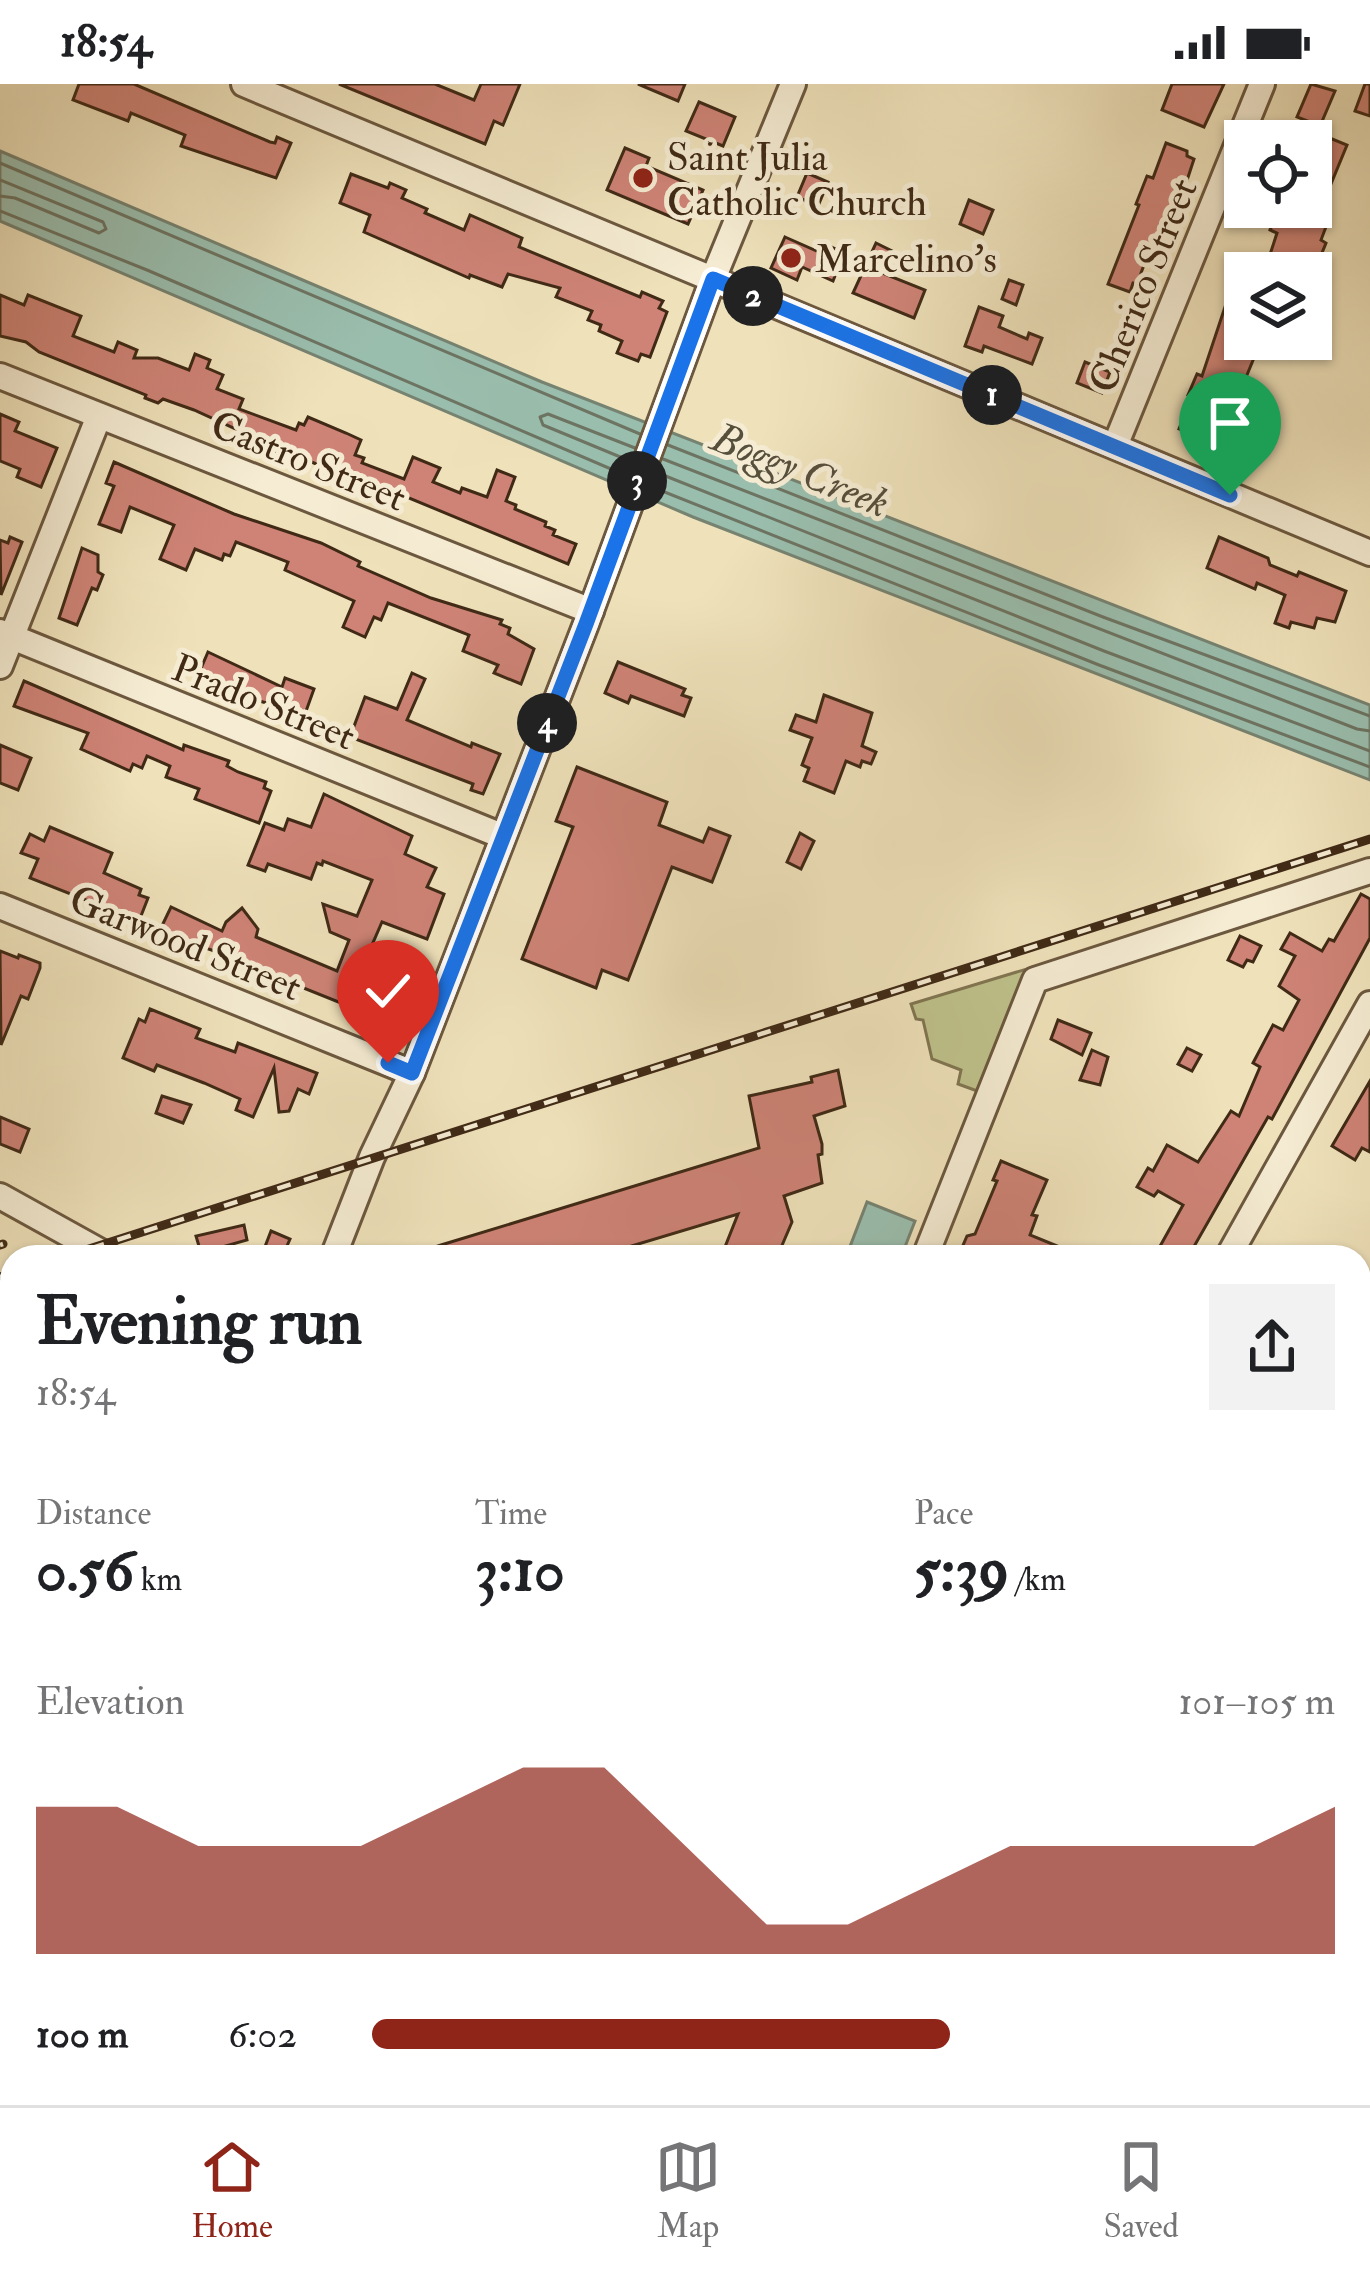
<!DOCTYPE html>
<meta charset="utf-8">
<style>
:root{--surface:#fff;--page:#f2f2f2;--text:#202124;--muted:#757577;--line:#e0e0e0;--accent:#8f2418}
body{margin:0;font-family:"IM FELL Double Pica",serif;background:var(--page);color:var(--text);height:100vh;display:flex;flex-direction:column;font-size:45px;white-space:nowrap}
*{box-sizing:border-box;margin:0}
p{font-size:39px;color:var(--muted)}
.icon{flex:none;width:66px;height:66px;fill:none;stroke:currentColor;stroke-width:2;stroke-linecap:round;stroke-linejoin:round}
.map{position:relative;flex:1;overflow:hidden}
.sheet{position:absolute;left:0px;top:1161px;width:1371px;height:861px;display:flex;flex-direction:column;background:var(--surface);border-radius:36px 36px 0 0;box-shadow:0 3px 9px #0004}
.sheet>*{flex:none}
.buttons{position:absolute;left:1224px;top:36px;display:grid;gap:24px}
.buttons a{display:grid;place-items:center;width:108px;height:108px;border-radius:0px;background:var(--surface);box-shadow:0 3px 9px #0004;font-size:60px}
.pin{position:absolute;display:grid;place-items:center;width:102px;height:102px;color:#fff;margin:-123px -51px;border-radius:50% 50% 50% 0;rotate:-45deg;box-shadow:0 0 12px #0007}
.pin .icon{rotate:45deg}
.km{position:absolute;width:60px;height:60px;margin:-30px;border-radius:50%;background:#222;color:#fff;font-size:33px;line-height:60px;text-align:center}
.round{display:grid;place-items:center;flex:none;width:126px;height:126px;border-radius:0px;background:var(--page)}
.head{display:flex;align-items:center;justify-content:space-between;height:204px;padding:0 36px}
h1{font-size:66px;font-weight:800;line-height:90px}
.stats{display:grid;grid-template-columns:repeat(3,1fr);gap:18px;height:204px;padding:12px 36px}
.stats div{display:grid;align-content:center}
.stats b{font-size:60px;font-weight:800}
.stats small{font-size:33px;font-weight:400}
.stats p{font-size:33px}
.chart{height:336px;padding:24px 36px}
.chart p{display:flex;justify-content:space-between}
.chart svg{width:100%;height:216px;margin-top:12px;fill:var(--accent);opacity:.7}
ul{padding:0 36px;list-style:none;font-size:39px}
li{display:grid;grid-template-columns:192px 144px 1fr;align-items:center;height:90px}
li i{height:30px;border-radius:15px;background:var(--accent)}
.status{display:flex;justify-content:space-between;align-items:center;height:84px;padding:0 60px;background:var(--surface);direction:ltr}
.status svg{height:33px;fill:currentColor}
.tab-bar{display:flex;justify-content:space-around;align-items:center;height:168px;border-top:3px solid var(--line);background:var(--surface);font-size:33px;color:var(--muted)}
.tab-bar a{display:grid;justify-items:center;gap:6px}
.tab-bar .current{color:var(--accent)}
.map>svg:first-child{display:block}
.green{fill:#bfc28c;stroke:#807651;stroke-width:3}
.water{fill:#9abeae;stroke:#768371;stroke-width:3}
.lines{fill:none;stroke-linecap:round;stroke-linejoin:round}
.shore{stroke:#6d7462;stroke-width:3}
.building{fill:#ce8376;stroke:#402a16;stroke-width:3}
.minor-casing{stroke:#6c583f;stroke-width:30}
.major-casing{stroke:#402a16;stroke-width:36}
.minor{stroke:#f5ecd3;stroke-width:24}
.major{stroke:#e8c17e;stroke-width:30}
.rail-casing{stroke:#402a16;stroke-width:9}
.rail{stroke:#f5ecd3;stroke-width:4.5;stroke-dasharray:14;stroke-linecap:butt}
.route-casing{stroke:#fff;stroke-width:24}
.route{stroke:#1a73e8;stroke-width:15}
.poi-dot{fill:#8f2418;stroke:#f5ecd3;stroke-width:4.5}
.labels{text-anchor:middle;stroke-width:10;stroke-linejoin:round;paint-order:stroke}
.poi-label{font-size:39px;fill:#402a16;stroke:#f5ecd3;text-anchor:start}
.street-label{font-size:39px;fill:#402a16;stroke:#f5ecd3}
.water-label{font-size:42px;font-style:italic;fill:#564f3c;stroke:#f5ecd3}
</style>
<div class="status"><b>18:54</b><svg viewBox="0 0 49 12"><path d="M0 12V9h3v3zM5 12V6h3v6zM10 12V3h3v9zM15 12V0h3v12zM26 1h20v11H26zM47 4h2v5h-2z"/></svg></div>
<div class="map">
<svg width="1370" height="2021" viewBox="0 0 1370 2021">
<rect width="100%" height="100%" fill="#efe2bb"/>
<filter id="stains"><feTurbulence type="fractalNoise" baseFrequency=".00167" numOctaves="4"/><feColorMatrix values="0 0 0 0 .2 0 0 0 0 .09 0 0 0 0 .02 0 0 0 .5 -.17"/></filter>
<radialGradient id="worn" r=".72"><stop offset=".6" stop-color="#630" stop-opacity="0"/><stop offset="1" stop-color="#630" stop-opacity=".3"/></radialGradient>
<path class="green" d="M1030,884L980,1008L958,1000L961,986L932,975L923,936L916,935L911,920Z"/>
<g class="water">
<path d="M0,67L542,298L1370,621V696L693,433L0,137Z"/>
<path d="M867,1118L915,1137L901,1173H846Z"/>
</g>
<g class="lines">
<g class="shore">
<path d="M0,79L640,350"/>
<path d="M0,96L103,138L106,145L99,149L15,114L0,112"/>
<path d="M0,127L147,186L625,391"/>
<path d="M668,361L1103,533L1370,632"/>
<path d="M663,375L1357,645L1370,647"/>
<path d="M630,377L543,341L540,333L548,330L635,364"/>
<path d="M658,389L1104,567L1370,667"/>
<path d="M652,403L1099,581L1370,683"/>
</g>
</g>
<g class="building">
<path d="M79,0H134L270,58L275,59L277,53L291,59L276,94L181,62L185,51L131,29L128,37L73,16Z"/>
<path d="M339,0H435L474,16L481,0H520L503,41L494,37L485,60Z"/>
<path d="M638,0H685L678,17Z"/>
<path d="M1172,0H1224L1204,43L1162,26Z"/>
<path d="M1311,0L1335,7L1320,42L1297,33Z"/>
<path d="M1365,0H1370V32L1355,27Z"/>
<path d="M699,18L735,33L723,62L686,47Z"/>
<path d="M1315,48L1347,61L1319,129L1330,132L1321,156L1326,159L1317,181L1302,175L1297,189H1264L1277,149L1270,146L1279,123H1311V59Z"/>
<path d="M1166,59L1187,67V72L1194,75L1174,136L1169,134L1159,162L1152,159L1137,200L1133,199L1130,208L1108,200L1139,121L1136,120L1147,92L1153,94Z"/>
<path d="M625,64L649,74L646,82L703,106L688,140L607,106Z"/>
<path d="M807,89L828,98L818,122L797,113Z"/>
<path d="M351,90L388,104L390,99L406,106L402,114L427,125L425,129L464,146L470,131L522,154L519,163L640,213L642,208L663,217L659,224L667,228L650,273L641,270L638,277L617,269L622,257L599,247L601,241L588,236L592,227L556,213L560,204L508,190L502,203L470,191L469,194L364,148L370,131L340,119Z"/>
<path d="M969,116L993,126L983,150L960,140Z"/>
<path d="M785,153L819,168L823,159L844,169L833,197L802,183L797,196L771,184Z"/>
<path d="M876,159L892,167L882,189L925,206L914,234L853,209Z"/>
<path d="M1009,196L1023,201L1016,221L1002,215Z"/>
<path d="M0,211L24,221L28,211L81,232L73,252L114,268L118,258L137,266L134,274H158L189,286L195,270L210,276L207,284L223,291L217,305L243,315L239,325L296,346L299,339L304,341L308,333L346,349L361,356L355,371L364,374L362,379L404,395L413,373L440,384L433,398L460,409L462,404L487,413L497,386L515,393L506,417L516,421L515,425L546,438L545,442L555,446L553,451L576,460L568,480L385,404L383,409L277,363L275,367L262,363L264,358L194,326L163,315L158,319L145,314L146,311L39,268L26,258L0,252Z"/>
<path d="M1227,217L1245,224V255H1254L1251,261L1258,264L1240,308L1260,318L1246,354L1225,343L1218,360L1179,345L1192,313L1188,311L1197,290L1202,292Z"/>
<path d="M979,223L1003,232L999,243L1027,255L1029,249L1042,254L1032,280L984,262L982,268L965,262Z"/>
<path d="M1085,278L1110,288L1102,309L1077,299Z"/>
<path d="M0,330L19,338L15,347L57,364L41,403L17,393L20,385L0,377Z"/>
<path d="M114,378L234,430L321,459L360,478L358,482L431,514L502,536L500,540L510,544L508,550L534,565L521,600L494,589L498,581L463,567L469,551L388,519L381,536L374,533L365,553L343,543L354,517L285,486L288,478L236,458L230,472L224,470L222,476L195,465L186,486L160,475L174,441L130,423L121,448L99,440L114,402L106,399Z"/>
<path d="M10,453L22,458L1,511L0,456L8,459Z"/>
<path d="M1219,453L1268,474L1270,481L1297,492L1299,488L1346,507L1335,538L1317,534L1314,544L1291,538L1289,544L1275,539L1285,511L1257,499L1255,505L1207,484Z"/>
<path d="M82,464L98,471V488L103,491L97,506L92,504L77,541L59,534Z"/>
<path d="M208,568L282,603L285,594L314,605L305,630L256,616L199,589Z"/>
<path d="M618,578L685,605L682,611L691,614L684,632L631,612L628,619L605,609Z"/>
<path d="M412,589L425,595L407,636L471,663L472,659L500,670L483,710L471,706L473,700L350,653L365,613L397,625Z"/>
<path d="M24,597L183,666L184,661L229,677L227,682L238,688L266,698L264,704L271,707L259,739L195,715L199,705L166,693L170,682L147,672L142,684L133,680L130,687L81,665L88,649L14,622Z"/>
<path d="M824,611L872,629L862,662L876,668L871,680L862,677L860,683L846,677L834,709L804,697L809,684L802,681L812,654L790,646L796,631L816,638Z"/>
<path d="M0,661L31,674L18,706L0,699Z"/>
<path d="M577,683L667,718L659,741L703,758L709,744L730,752L712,798L672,783L628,896L602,886L596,904L522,875L573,743L556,737Z"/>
<path d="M324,710L412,752L405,770L436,784L427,803L444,810L427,855L382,838L346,921L251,883L252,880L159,848L171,823L222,847L226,838L242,824L258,845L256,853L337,887L349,856L330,848L323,820L357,832L372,796L323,777L322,781L317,779L311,795L268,780L265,787L248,781L265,739L284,746L288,735L311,743Z"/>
<path d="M50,743L112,769L104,789L141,805L139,811L148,814L139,837L30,794L38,775L21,769L30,750L44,757Z"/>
<path d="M800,749L814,757L801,785L787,778Z"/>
<path d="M1361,810L1370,815V854L1272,1035L1268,1033L1188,1173H1154L1183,1121L1158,1107L1154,1112L1137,1103L1148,1084L1153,1087L1167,1061L1198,1078L1231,1027L1239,1032L1260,983L1253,979L1273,941L1283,946L1299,916L1279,902L1295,872L1281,865L1290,849L1322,867L1329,855L1334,857Z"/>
<path d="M1240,852L1261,862L1253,878L1247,876L1243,883L1228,876Z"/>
<path d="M0,867L18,874L19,871L40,879V884L28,915L21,912L1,961Z"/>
<path d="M378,900L409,913L397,940L365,922Z"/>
<path d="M150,925L200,945L196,954L235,968L238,959L317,989L309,1010L298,1005L289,1027L279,1028L274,984L253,1033L236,1026L240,1015L204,999L157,981L154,987L123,974L139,935L145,938Z"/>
<path d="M1058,936L1091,949L1082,971L1051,955Z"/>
<path d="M1187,964L1201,971L1192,987L1178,980Z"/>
<path d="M1092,966L1108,973L1100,1001L1080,996Z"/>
<path d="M838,986L845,1022L814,1032L822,1060V1070L818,1071L822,1099L784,1112L792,1138L777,1173H721L738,1130L595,1173H415L414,1170L441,1161L759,1064L749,1012L812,998L811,993Z"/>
<path d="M1370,997V1068L1362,1064L1355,1076L1332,1062Z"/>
<path d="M162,1012L191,1021L183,1039L156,1029Z"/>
<path d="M0,1033L29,1045L20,1068L0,1060Z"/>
<path d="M1001,1077L1047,1096L1032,1131L1037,1132L1030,1151L1084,1173H1043L1018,1163L1014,1173H958L967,1152L975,1150L997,1097L993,1096Z"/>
<path d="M244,1141L247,1156L201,1169L196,1152Z"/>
<path d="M271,1147L290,1155L287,1162L312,1173H261Z"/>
</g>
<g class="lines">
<g class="minor-casing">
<g id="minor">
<path d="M244,0L1370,469"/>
<path d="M0,292L591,527"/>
<path d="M1115,362L1262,0"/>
<path d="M0,548L502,752"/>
<path d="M0,582L99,332"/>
<path d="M0,822L412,989"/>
<path d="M0,1112L110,1173"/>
<path d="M333,1173L372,1073L412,989L586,540L713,195L793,0"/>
<path d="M925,1173L1035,896L1370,787"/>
<path d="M1228,1173L1370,920"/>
<path d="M0,1506L12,1511"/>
<path d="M1359,1666L1370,1670"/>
<path d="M0,2002L12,1973"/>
<path d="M814,2010L840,2021"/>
<path d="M392,2021L396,2010"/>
</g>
</g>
<g class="major-casing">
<g id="major">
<path d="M0,1224L12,1230"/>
<path d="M1359,1849L1370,1829"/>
<path d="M1213,2010L1227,2021"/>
<path d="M1265,2021L1271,2010"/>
</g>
</g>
<use href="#minor" class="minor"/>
<use href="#major" class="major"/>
<g class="rail-casing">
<g id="rail">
<path d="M0,1161L3,1160"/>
<path d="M64,1173L1370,755"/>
<path d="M0,1193L12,1190"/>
</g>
</g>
<use href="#rail" class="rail"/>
</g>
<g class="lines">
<g class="route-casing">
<path id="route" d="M388,979L412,989L586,540L713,195L1230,411"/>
</g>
<use href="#route" class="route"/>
</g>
<g class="poi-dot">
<circle cx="643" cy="94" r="12"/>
<circle cx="791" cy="174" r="12"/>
</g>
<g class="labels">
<g class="poi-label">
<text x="667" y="86">Saint Julia<tspan x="667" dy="45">Catholic Church</tspan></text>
<text x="815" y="188">Marcelino's</text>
</g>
<g class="street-label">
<text transform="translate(1142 201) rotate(-68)" y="14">Cherico Street</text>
<text transform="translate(309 376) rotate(22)" y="14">Castro Street</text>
<text transform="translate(264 617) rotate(22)" y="14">Prado Street</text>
<text transform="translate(186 858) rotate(22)" y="14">Garwood Street</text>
</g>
<g class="water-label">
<text transform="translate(801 385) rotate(22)" y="15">Boggy Creek</text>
</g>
</g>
<rect width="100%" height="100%" filter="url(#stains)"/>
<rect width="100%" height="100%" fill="url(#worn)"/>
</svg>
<div class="buttons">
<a><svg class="icon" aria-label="locate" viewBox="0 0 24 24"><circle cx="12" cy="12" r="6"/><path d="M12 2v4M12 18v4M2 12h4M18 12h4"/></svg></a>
<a><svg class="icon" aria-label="layers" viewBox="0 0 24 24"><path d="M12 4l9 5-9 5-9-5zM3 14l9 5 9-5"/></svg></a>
</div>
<div class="pin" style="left:1230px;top:411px;background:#1e9e55"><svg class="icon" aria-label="arrive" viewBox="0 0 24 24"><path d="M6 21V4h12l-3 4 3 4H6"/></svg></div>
<div class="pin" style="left:388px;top:979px;background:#d93025"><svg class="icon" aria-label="check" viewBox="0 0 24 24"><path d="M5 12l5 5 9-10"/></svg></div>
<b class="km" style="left:992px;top:311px">1</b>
<b class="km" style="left:753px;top:212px">2</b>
<b class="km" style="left:637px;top:397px">3</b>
<b class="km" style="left:547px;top:639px">4</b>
<section class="sheet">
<div class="head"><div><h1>Evening run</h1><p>18:54</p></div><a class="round"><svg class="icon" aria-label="share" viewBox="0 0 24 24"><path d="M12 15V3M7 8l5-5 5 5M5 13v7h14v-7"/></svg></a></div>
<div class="stats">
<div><p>Distance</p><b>0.56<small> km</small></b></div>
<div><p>Time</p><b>3:10</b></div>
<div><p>Pace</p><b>5:39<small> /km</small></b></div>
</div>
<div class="chart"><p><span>Elevation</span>101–105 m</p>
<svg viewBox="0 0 160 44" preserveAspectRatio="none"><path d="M0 44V14L10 14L20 22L30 22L40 22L50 14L60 6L70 6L80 22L90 38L100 38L110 30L120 22L130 22L140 22L150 22L160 14V44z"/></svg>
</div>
<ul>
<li><b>100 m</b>6:02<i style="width:60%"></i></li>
</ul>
</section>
</div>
<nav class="tab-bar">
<a class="current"><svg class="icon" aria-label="home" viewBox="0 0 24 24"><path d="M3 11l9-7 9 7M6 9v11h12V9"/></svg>Home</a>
<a><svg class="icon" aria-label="map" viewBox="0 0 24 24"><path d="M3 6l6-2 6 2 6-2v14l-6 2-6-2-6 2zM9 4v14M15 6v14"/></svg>Map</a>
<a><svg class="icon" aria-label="saved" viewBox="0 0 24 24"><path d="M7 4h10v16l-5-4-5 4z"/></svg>Saved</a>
</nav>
